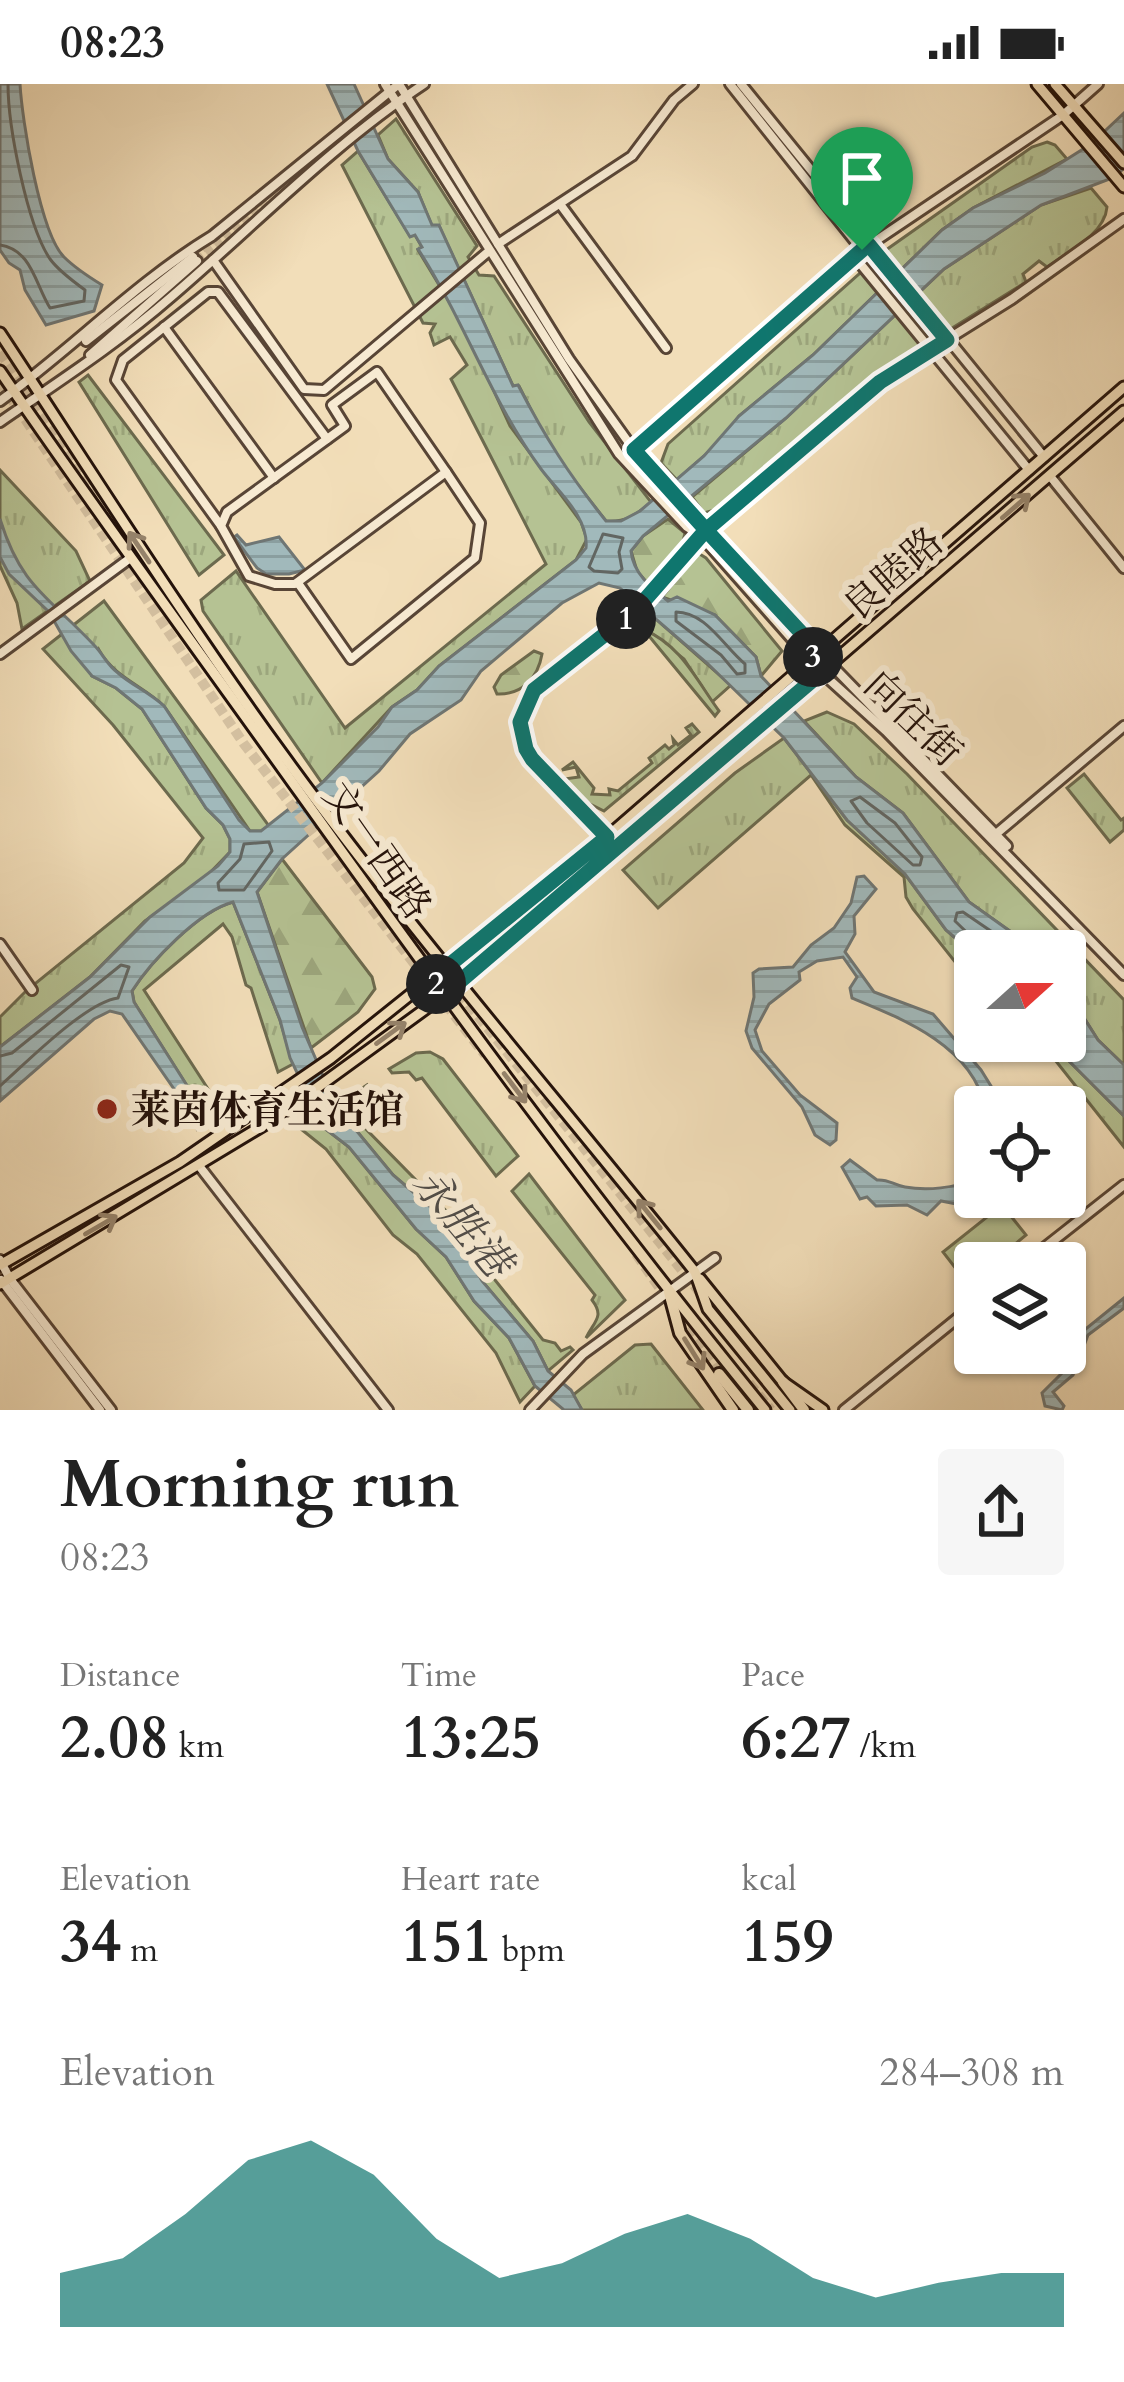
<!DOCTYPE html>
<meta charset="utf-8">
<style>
:root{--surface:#fff;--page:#f6f6f6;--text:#222;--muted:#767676;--accent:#0f766e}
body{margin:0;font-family:Cardo,"Noto Serif SC",serif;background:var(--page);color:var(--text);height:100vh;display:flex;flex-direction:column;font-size:45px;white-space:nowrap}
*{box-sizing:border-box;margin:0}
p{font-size:39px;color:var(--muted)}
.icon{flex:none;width:66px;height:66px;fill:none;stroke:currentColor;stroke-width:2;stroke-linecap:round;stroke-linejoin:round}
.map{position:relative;height:1326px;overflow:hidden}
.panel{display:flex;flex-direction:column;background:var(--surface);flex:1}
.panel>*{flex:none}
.needle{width:78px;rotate:69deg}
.buttons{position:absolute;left:954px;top:846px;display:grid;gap:24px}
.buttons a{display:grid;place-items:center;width:132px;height:132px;border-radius:12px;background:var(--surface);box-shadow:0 3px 9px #0004;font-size:60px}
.pin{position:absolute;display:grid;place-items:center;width:102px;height:102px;color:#fff;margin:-123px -51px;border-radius:50% 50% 50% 0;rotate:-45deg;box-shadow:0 0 12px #0007}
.pin .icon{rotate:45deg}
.km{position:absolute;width:60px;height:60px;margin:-30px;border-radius:50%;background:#222;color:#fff;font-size:33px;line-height:60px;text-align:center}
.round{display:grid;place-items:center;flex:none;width:126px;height:126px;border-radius:12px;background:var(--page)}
.head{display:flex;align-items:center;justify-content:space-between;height:204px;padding:0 60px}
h1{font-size:66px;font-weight:600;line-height:90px}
.metrics{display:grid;grid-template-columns:repeat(3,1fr);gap:18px;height:204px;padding:12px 60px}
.metrics div{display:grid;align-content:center}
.metrics b{font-size:60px;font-weight:600}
.metrics small{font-size:33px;font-weight:400}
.metrics p{font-size:33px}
.chart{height:336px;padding:24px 60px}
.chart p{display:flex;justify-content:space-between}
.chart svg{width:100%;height:216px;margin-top:12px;fill:var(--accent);opacity:.7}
.status{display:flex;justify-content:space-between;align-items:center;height:84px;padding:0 60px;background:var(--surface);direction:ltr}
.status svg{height:33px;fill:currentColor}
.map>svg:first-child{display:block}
.grass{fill:url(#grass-tufts);stroke:#6c6a4e;stroke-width:3}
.forest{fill:url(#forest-firs);stroke:#6c6a4e;stroke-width:3}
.pitch{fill:#b5c293;stroke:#6c6a4e;stroke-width:3}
.water{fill:url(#water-rules);stroke:#6f7674;stroke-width:3}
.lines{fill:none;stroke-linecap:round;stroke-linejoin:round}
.shore{stroke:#626662;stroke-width:3}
.minor-tunnel{stroke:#d3bf9f;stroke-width:8;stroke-dasharray:8 4;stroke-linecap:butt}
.highway-tunnel{stroke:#d3bf9f;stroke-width:10;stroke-dasharray:10 5;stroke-linecap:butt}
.minor-casing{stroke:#584536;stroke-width:14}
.major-casing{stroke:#24120a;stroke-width:15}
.highway-casing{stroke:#24120a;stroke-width:16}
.minor{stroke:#f7ead2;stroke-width:8}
.major{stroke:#f2deb9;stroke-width:9}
.highway{stroke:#f2deb9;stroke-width:10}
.oneway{stroke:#95826a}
.route-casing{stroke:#fff;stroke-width:24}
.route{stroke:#0f766e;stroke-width:15}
.poi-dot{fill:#8f2418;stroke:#f7ead2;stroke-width:4.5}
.labels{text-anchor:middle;stroke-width:12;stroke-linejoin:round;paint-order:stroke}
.street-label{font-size:39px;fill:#24120a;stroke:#f7ead2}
.poi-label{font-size:39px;font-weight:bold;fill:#24120a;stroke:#f7ead2;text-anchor:start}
.water-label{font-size:42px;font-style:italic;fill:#504c48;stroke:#f7ead2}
</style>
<div class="status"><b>08:23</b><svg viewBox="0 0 49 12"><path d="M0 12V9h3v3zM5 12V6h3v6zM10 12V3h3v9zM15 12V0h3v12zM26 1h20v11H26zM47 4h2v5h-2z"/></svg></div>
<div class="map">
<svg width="1124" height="1326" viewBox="0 0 1124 1326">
<defs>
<pattern id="grass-tufts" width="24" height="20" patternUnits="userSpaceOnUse" patternTransform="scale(3)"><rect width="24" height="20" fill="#b5c293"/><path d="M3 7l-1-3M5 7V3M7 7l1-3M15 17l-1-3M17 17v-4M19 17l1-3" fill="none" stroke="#9ca67d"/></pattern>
<pattern id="forest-firs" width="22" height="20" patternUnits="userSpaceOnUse" patternTransform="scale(3)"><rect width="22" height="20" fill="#b5c293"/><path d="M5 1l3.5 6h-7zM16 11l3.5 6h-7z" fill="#9ca67d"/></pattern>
<pattern id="water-rules" width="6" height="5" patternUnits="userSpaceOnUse" patternTransform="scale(3)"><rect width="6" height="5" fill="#a1b9bb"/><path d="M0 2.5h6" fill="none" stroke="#8a9e9f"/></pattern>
</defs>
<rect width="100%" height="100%" fill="#f2deb9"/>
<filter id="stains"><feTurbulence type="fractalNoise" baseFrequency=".00167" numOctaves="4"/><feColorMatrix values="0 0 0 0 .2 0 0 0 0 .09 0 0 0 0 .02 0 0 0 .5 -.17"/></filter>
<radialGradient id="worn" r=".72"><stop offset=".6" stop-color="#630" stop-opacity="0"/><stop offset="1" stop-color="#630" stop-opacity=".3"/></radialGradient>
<g class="grass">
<path d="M396,35L477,162L468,173L479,191L494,192L589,338L651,418C638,430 624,439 606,437L553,369L519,302H513L439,142H432L418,108L388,75L378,51Z"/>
<path d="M1047,58L1055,61L1067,75L973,124L942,146L813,271L739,332L719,359L677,396L661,379L668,360L886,166L1032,63Z"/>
<path d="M358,67L410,152L415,151L422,163L418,166L465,244L510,342L581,438L587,455L576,476L439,582L417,606L392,623L322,699L203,527L201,516L236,487L345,644L546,480L451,295L467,281L450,253L434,261L430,249L435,240L423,239L342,81Z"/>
<path d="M1091,104L1107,123C1105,150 1068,168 1047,183L1039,177L1023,190L1026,198L880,289L718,425L704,429L692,413L786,334L944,185L1041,121Z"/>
<path d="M88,291L224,471L199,491L79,298Z"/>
<path d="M0,386L76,467L90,497L22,545L17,519L0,482Z"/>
<path d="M104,517L269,742L261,747H250L164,622C142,601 114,593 99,566L92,592L116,604L142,625L206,724L223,741L230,755V768L201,798L145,837L90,893L0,963V933L26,907L184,779L203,754L113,641L43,565Z"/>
<path d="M648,528L731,601L712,618L684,575L638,539Z"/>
<path d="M827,628L854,640L907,690L1124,916V981L1098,956L1065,904V867H1038L969,818L903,729L856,693L804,637Z"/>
<path d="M692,640L699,648L604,727L584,717L564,695L579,693L576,683L562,686L573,678L594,704L592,710L610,711L609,705L618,707L652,679L649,674L665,661L669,665L674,661L673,655L678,661L691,651L686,644Z"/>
<path d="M784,654L847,736L905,790L946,846L975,871V903L913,825L906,813L904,793L845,741L811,691L658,824L623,786L735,689Z"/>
<path d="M1084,690L1121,736L1124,734V746L1110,758L1067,704Z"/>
<path d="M233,818L280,936L293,980L278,988L251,904L246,901L232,853L223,840L144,906L221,1025L197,1045L190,1028L199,1021L134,918L132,907C151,877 199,827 233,818Z"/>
<path d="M1040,957H1049L1124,1032V1063Z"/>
<path d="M430,968L443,975L518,1072L496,1092L422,994L416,996L409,988L392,989L389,985L416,969Z"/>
<path d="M367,1001L371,1008L361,1017L356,1030L362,1041L460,1141L483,1181L543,1256L555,1259L561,1267L570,1263L573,1266L548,1287L533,1257L482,1197L448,1138L393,1091L336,1022Z"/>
<path d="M319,1033L323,1043L349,1063L416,1145L446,1173L474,1217L509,1254L535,1302L520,1318L496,1269L417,1170L393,1151L326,1065L301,1045Z"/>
<path d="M529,1090L625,1216L586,1254C594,1237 605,1233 592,1216L595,1211L512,1107Z"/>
<path d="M651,1260L703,1326H582L573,1311L635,1261Z"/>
</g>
<g class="forest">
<path d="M668,435L685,449L682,461L649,501L637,487L631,467L643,452Z"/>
<path d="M698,469L706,474L782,567L761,592L756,573L715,531L662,513Z"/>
<path d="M644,546C680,560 697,597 719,627L715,632Z"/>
<path d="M534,567L542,570C538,594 522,611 497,610L494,603L501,591Z"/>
<path d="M282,775L372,893L375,905L358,928L311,964L257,808Z"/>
</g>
<path class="pitch" d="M1002,1121L1026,1151L992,1179H975V1192L967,1199L943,1168Z"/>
<g class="water">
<path d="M0,0H20C22,36 40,149 64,173C75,184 89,193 102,201L94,227L46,241L25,206L20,186L9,179L0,166Z"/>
<path d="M327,0H354L388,75L418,108L432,141H439L513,302L518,301C545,353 569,391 606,437H621L640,427L704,372L739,332L813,271L942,146L973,124L1045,89L1091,60L1124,29V84L1115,93L1041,121L944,185L786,334L643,452L631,467C633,489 651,504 668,517L677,513L715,531L756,573L761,592L856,693L903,729L969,818L1038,867H975V871L946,846L905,790L847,736L784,654L707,579L620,504L599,499L562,519L481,587L461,616L410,650L379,687L282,775L257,808L302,943L336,1022L393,1091L448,1138L482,1197L533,1257L548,1287L571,1306L582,1326H564L535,1302L509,1254L474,1217L446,1173L416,1145L349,1063L323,1043L290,974L280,936L233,818C199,827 151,877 132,907L134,918L200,1022L190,1028L122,930L110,927L94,935L0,1017V963L90,893L150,833L218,782L230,768V755L223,741L206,724L142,625L116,604L92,592L71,567L49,528L9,490L0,473V435C21,503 48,512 94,561C103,570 107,581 118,589C133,602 149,608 164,622L239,736L250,747H261L322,699L378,643L392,623L417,606L439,582L576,476L586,464C589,433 558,408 541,385C491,317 464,236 418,165L422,163L415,151L410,153L358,67Z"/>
<path d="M237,451L246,461L279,453L305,486L289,490H266L257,484L234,453Z"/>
<path d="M864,792L876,805L854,832L855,850L845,868L874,908L933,930L981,986L1004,1023H985C972,962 903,935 852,914L850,904L857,893L843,873L817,877L799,888L800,896L769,920L755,946L762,967L800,1011L837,1039L836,1056L830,1061L815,1051L802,1023L752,964L746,947L754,913L753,889L759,885L793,883L811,861L834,844L851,819L857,793Z"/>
<path d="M1065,904L1098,956L1124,981V1032L1049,957H1065Z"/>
<path d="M850,1076L877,1096C889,1095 893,1101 905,1103C927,1107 955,1104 975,1095V1107L956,1120L941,1117L927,1131L907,1121L876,1122L867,1113L860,1115L842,1083Z"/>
<path d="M1124,1214V1224L1088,1251L1073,1291L1053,1308L1064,1322L1062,1326L1045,1322L1042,1309L1063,1288L1067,1260Z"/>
</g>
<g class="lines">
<g class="shore">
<path d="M0,161C32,166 35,200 50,224L84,217L85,206C74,198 58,186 50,175C27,141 8,42 8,0"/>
<path d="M603,450L623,454L619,468L622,485L618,489L594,487L589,483Z"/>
<path d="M676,528C706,528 724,563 745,580V589L737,590L721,571L676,537Z"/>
<path d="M860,713L895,739L922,773L920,781H913L867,739L851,717Z"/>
<path d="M269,758L272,767L244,806H219L218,799L240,775L244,760Z"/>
<path d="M986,867L955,837L957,829L963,828L1020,867"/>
<path d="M0,972L12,969L121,881L129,883L118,914C86,918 27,978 0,1002"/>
</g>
<g class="minor-tunnel">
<path d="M356,46L407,0"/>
<path d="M193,173L233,139"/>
<path d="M197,177L298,95"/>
</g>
<g class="highway-tunnel">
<path d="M0,268L132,468"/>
<path d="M0,298L244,660L485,971"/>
<path d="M356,780L705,1215"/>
<path d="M636,1170L719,1290"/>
<path d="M749,1299L771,1326"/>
</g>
<g class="minor-casing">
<g id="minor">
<path d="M385,0L619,370L687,443L701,452L822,589L886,647L1124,891"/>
<path d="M399,0L569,275L634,366L819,568L1007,762"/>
<path d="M730,0L862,166"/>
<path d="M741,0L1044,373"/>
<path d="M560,120L666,264"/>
<path d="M498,160L632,72L674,16L693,0"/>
<path d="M854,172L1029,386"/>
<path d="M213,176L304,305L324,306L489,167"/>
<path d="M164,243L274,394"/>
<path d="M86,257L193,173"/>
<path d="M90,271L197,177"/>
<path d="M377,288L446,388L295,500H275L249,492L221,442L227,428L345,342L332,321Z"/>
<path d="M0,317C72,265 136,198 212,152L399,0"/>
<path d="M0,338C58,298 117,260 171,213C254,142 332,61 424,0"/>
<path d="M634,366L862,166L1063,31L1098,0"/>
<path d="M1050,392L1124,484"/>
<path d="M221,442L116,296L123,276L208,208H218L327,355"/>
<path d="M298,499L351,575L475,474L480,439L446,388"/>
<path d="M0,570L129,475"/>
<path d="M996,750L1124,642"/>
<path d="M607,753L526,665L520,637L534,606L636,526L714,438L879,298L1012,215L1124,135"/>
<path d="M0,860L32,906"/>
<path d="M200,1083L388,1326"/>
<path d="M0,1176L10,1195L111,1326"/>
<path d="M1025,1179L1124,1101"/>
<path d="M1,1196L100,1326"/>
<path d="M530,1326L583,1270L715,1174"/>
<path d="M844,1326L975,1220"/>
</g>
</g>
<g class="major-casing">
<g id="major">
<path d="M1037,0L1124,103"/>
<path d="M1055,0L1124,79"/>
<path d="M0,249C93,390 183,534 283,671C413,850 558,1016 695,1188L708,1225L790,1326"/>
<path d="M0,287C98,430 200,569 300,709C450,919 602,1126 765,1326"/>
<path d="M0,1181L180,1078L331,974L607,753L1124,303"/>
<path d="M700,1195L783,1298L823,1326"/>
<path d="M0,1200L274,1035L461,899L1124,327"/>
</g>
</g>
<g class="highway-casing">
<g id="highway">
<path d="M669,1208L680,1249L733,1326"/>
<path d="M719,1290L748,1326"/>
<path d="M783,1298L804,1326"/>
</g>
</g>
<use href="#minor" class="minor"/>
<use href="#major" class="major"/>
<use href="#highway" class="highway"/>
</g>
<defs><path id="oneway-shaft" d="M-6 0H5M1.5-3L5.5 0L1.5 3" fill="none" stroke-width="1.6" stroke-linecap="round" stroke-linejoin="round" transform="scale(3)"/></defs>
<g class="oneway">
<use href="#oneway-shaft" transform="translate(1016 422) rotate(-41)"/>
<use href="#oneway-shaft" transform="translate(139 463) rotate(-124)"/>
<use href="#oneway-shaft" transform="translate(391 949) rotate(-36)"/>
<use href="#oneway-shaft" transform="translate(515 1004) rotate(53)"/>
<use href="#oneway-shaft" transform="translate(649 1130) rotate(-129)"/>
<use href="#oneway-shaft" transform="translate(101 1141) rotate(-30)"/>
<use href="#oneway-shaft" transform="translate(694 1270) rotate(58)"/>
</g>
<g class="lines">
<g class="route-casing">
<path id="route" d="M862,166L634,366L706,446L636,526L534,606L520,638L526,665L532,675L607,753L432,895L444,911L821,589L811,576L819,568L706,446L880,298L947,256L869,161L862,166"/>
</g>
<use href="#route" class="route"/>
</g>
<circle class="poi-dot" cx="107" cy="1025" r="12"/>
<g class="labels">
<g class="street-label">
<text transform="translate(892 489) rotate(-41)" y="14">良睦路</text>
<text transform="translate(914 634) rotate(44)" y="14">向往街</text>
<text transform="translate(378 766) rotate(55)" y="14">文一西路</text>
</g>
<g class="poi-label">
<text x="131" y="1039">莱茵体育生活馆</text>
</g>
<g class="water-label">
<text transform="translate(463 1138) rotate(50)" y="15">永胜港</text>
</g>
</g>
<rect width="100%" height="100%" filter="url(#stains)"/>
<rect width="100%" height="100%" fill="url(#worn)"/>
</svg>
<div class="buttons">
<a><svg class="needle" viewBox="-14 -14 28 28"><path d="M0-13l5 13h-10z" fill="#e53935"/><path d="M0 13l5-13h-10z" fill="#767676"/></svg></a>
<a><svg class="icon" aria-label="locate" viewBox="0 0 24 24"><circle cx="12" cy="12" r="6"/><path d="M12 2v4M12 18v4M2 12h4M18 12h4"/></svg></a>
<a><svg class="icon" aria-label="layers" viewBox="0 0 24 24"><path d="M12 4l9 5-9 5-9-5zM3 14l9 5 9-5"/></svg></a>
</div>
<div class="pin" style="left:862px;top:166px;background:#1e9e55"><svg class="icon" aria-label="arrive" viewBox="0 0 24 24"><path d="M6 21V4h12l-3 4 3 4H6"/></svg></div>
<b class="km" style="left:626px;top:535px">1</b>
<b class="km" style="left:436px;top:900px">2</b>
<b class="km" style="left:813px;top:573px">3</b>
</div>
<section class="panel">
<div class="head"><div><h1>Morning run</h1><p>08:23</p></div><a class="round"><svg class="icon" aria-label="share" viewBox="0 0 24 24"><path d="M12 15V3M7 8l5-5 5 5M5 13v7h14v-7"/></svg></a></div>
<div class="metrics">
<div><p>Distance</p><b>2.08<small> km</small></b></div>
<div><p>Time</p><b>13:25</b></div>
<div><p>Pace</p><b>6:27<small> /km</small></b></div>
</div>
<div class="metrics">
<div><p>Elevation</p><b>34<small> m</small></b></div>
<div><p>Heart rate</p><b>151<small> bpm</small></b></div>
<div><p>kcal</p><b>159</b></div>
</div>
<div class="chart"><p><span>Elevation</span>284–308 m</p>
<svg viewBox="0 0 160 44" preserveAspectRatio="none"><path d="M0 44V33L10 30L20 21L30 10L40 6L50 13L60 26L70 34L80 31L90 25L100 21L110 26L120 34L130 38L140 35L150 33L160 33V44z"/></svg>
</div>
</section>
